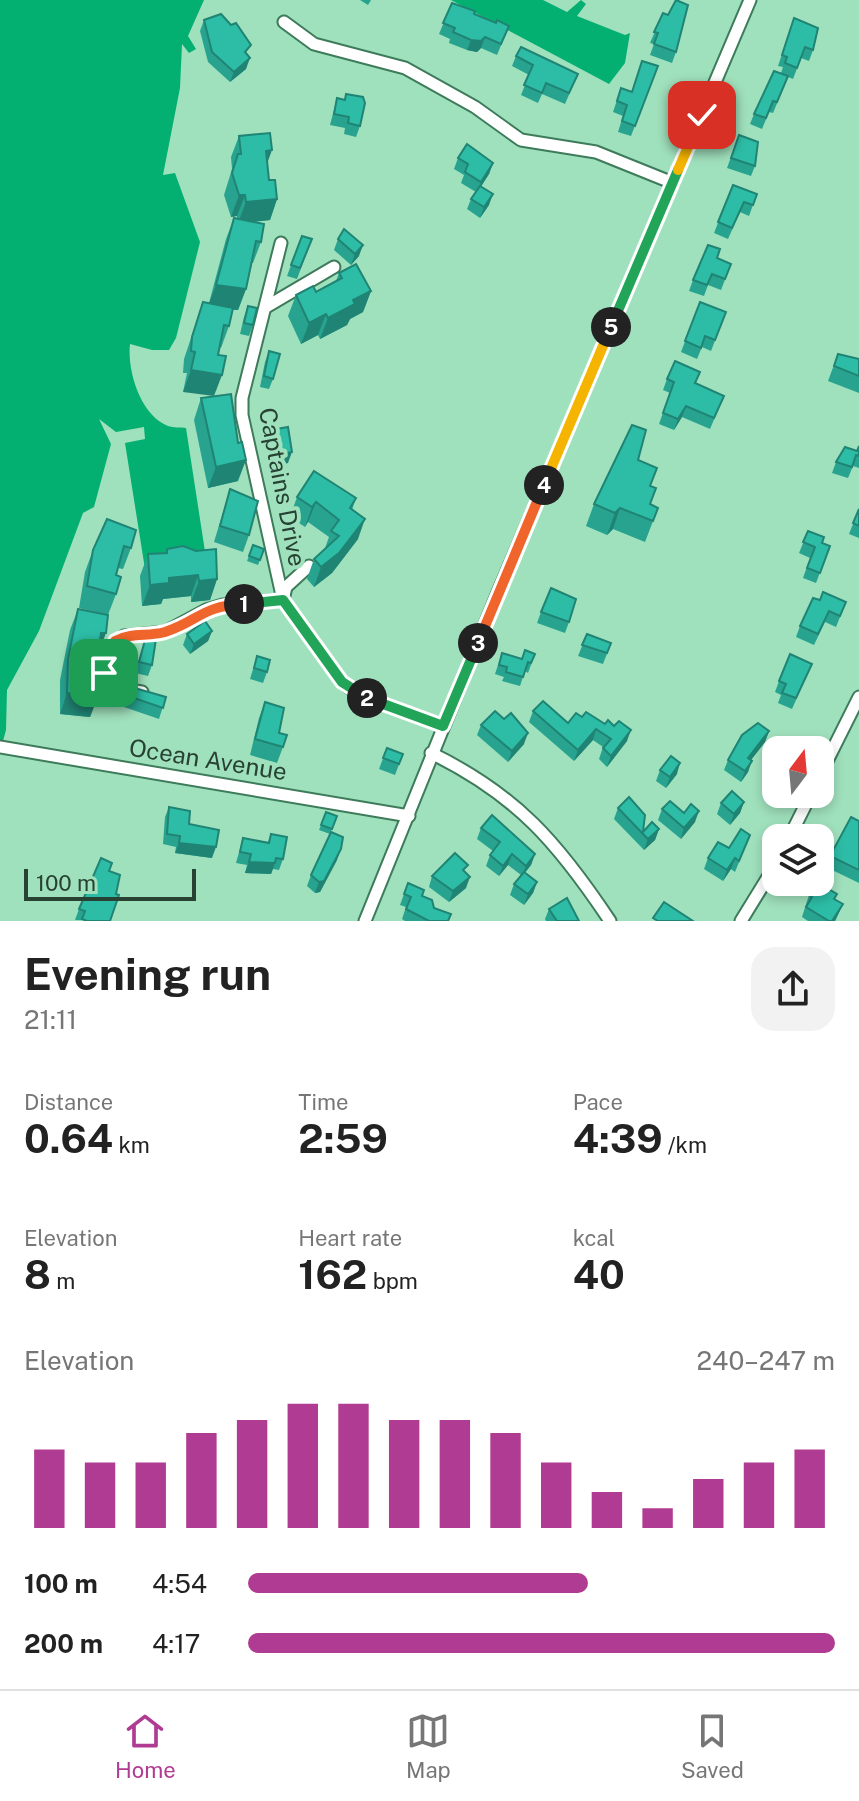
<!DOCTYPE html>
<meta charset="utf-8">
<style>
:root{--surface:#fff;--page:#f2f2f2;--text:#222;--muted:#767676;--line:#e0e0e0;--accent:#b03b92}
body{margin:0;font-family:"Public Sans",sans-serif;background:var(--page);color:var(--text);height:100vh;display:flex;flex-direction:column;font-size:30px;white-space:nowrap}
*{box-sizing:border-box;margin:0}
p{font-size:26px;color:var(--muted)}
.icon{flex:none;width:44px;height:44px;fill:none;stroke:currentColor;stroke-width:2;stroke-linecap:round;stroke-linejoin:round}
.map{position:relative;height:921px;overflow:hidden}
.side{display:flex;flex-direction:column;background:var(--surface);flex:1}
.side>*{flex:none}
.needle{width:52px;rotate:16deg}
.buttons{position:absolute;left:762px;top:736px;display:grid;gap:16px}
.buttons a{display:grid;place-items:center;width:72px;height:72px;border-radius:16px;background:var(--surface);box-shadow:0 4px 12px #0003;font-size:40px}
.scale{position:absolute;left:24px;bottom:20px;width:172px;box-sizing:border-box;padding-left:8px;border:4px solid #274233;border-top:0;font-size:22px;line-height:28px;white-space:nowrap;color:#274233;-webkit-text-stroke:6px #a0e1bd;paint-order:stroke}
.pin{position:absolute;display:grid;place-items:center;width:68px;height:68px;color:#fff;margin:-34px;border-radius:16px;box-shadow:0 4px 12px #0006}
.km{position:absolute;width:40px;height:40px;margin:-20px;border-radius:50%;background:#222;color:#fff;font-size:22px;line-height:40px;text-align:center}
.round{display:grid;place-items:center;flex:none;width:84px;height:84px;border-radius:24px;background:var(--page)}
.summary{display:flex;align-items:center;justify-content:space-between;height:136px;padding:0 24px}
h1{font-size:44px;font-weight:700;line-height:60px}
.metrics{display:grid;grid-template-columns:repeat(3,1fr);gap:12px;height:136px;padding:8px 24px}
.metrics div{display:grid;align-content:center}
.metrics b{font-size:40px;font-weight:700}
.metrics small{font-size:22px;font-weight:400}
.metrics p{font-size:22px}
.chart{height:224px;padding:16px 24px}
.chart p{display:flex;justify-content:space-between}
.chart svg{width:100%;height:144px;margin-top:8px;stroke:var(--accent);stroke-width:6}
ul{padding:0 24px;list-style:none;font-size:26px}
li{display:grid;grid-template-columns:128px 96px 1fr;align-items:center;height:60px}
li i{height:20px;border-radius:10px;background:var(--accent)}
.dock{display:flex;justify-content:space-around;align-items:center;height:112px;border-top:2px solid var(--line);background:var(--surface);font-size:22px;color:var(--muted)}
.dock a{display:grid;justify-items:center;gap:4px}
.dock .current{color:var(--accent)}
.map>svg:first-child{display:block}
.water{fill:#04af72}
.lines{fill:none;stroke-linecap:round;stroke-linejoin:round}
.street-casing{stroke:#3d7b5b;stroke-width:15}
.street{stroke:#fff;stroke-width:11}
.wall{fill:#27a38f}
.shaded-wall{fill:#208474}
.building{fill:#2dbda6;stroke:#208474;stroke-width:2}
.split-1-casing{stroke:#fff;stroke-width:16}
.split-2-casing{stroke:#fff;stroke-width:16}
.split-3-casing{stroke:#fff;stroke-width:16}
.split-4-casing{stroke:#fff;stroke-width:16}
.split-5-casing{stroke:#fff;stroke-width:16}
.split-6-casing{stroke:#fff;stroke-width:16}
.split-7-casing{stroke:#fff;stroke-width:16}
.split-1{stroke:#f0652b;stroke-width:10}
.split-2{stroke:#22a559;stroke-width:10}
.split-3{stroke:#22a559;stroke-width:10}
.split-4{stroke:#f0652b;stroke-width:10}
.split-5{stroke:#f5b400;stroke-width:10}
.split-6{stroke:#22a559;stroke-width:10}
.split-7{stroke:#f5b400;stroke-width:10}
.labels{text-anchor:middle;stroke-width:8;stroke-linejoin:round;paint-order:stroke}
.street-label{font-size:24px;fill:#274233;stroke:#a0e1bd}
</style>
<div class="map">
<svg width="859" height="921" viewBox="0 0 859 921">
<rect width="100%" height="100%" fill="#a0e1bd"/>
<g class="water">
<path d="M0,0H204L188,36L196,49L189,53L182,44L180,88L163,175L175,173L200,242L176,338L169,350H152L130,344C127,370 140,415 168,426C173,428 181,427 186,428L206,558L145,569L125,443L145,439L144,427L116,432L99,419L111,444L94,507L83,513L39,631L7,690L6,730L0,752Z"/>
<path d="M451,0H543L567,12L581,0L586,4L577,16L625,35L630,33L625,63L609,84Z"/>
</g>
<g class="lines">
<g class="street-casing">
<g id="street">
<path d="M284,22L314,44L405,68L475,107L521,140L596,152L673,183"/>
<path d="M281,243L242,398V415L283,600L342,682L359,695L443,726"/>
<path d="M266,307L334,267"/>
<path d="M142,692L123,689L104,673L115,641L124,636L165,632L206,610L223,605L283,600L286,587L309,566"/>
<path d="M0,747L409,816"/>
<path d="M431,753C517,795 558,843 610,921"/>
<path d="M820,775L859,697"/>
<path d="M789,838L811,794"/>
<path d="M365,921L497,595L750,0"/>
<path d="M741,921L776,864"/>
</g>
</g>
<use href="#street" class="street"/>
</g>
<g class="wall">
<path d="M360,0H371L368,5Z"/>
<path d="M452,3L496,23L509,26L497,55L481,48L477,52L467,50L449,43L450,39L439,34Z"/>
<path d="M663,13L676,52L672,63L650,55L654,44L650,43Z"/>
<path d="M794,18L813,50L809,61L801,58L793,79L788,77L773,113L769,112L762,129L750,124L754,114L781,73L783,67L778,66Z"/>
<path d="M204,20L248,55L246,69L230,82L208,62L200,31Z"/>
<path d="M516,56L578,74L565,104L542,94L538,103L521,95L529,75L512,66Z"/>
<path d="M658,66L631,136L618,132L623,116L613,112L621,88L632,92Z"/>
<path d="M346,94L360,126L356,137L344,134L345,128L330,125L337,98L344,100Z"/>
<path d="M739,135L755,166L751,176L727,168Z"/>
<path d="M239,136L267,164L269,180L277,199L270,220L253,222L261,242L253,263H252L246,289L238,310H233L229,326L221,348L220,347L183,392L187,373H183L184,359L203,302L209,303L226,239L234,218H237V216L231,217L224,195L232,169L231,157Z"/>
<path d="M458,158L493,163L489,174L481,186L489,205L480,218L467,209L471,199L476,192L461,183L464,175L454,169Z"/>
<path d="M733,185L757,194L749,216L740,212L728,239L714,233Z"/>
<path d="M302,236L312,239L297,279L287,276Z"/>
<path d="M338,239L359,256L351,265L334,250Z"/>
<path d="M717,258L731,264L721,290L708,285L704,296L689,291L693,280Z"/>
<path d="M339,273L371,291L363,312L350,319L347,325L320,339L318,335L301,344L288,316L296,295L316,292L336,281Z"/>
<path d="M700,302L726,312L711,351L702,347L697,359L681,352Z"/>
<path d="M248,306L253,325L249,336L240,334L244,317Z"/>
<path d="M269,351L273,379L269,389L260,387L265,362Z"/>
<path d="M838,354L859,359V393L828,381Z"/>
<path d="M667,379L696,384L724,396L710,429L682,417L674,430L659,424L670,393L663,390Z"/>
<path d="M201,398L238,481L208,488L194,420Z"/>
<path d="M276,429L288,463L278,465L272,440Z"/>
<path d="M859,446V468L853,466L848,478L832,473L836,462L857,451Z"/>
<path d="M638,460L657,468L650,486V504L658,508L645,542L613,529L607,535L586,526L594,504Z"/>
<path d="M230,489L249,535L243,552L214,542Z"/>
<path d="M297,497L356,498L352,510L358,539L332,573L314,587L307,579L314,559L324,551L329,537L308,522L305,527L290,517Z"/>
<path d="M859,509V538L849,534Z"/>
<path d="M107,519L131,548L123,569L118,568L116,575V594L108,615L79,608L85,572L93,550Z"/>
<path d="M808,531L822,543L830,546L816,583L803,578L810,558L799,553Z"/>
<path d="M253,545L260,560L258,565L247,561Z"/>
<path d="M167,549L217,579L210,600L191,602V596L163,599L161,604L142,606L140,576L148,554L165,553Z"/>
<path d="M820,600L846,602L836,627L825,622L814,645L796,637L800,626Z"/>
<path d="M78,609L98,654L96,678L98,696L90,717L60,714V680L70,630Z"/>
<path d="M541,612L569,622L565,633L537,623Z"/>
<path d="M212,631L208,641L190,654L183,645L187,634Z"/>
<path d="M587,634L611,643L603,664L578,656Z"/>
<path d="M145,640L152,665L148,676L135,673Z"/>
<path d="M502,653L522,659L535,654L528,673L525,671L520,686L502,681L504,677L495,674Z"/>
<path d="M257,656L267,672L263,683L250,679Z"/>
<path d="M812,664L792,709L778,703L781,695L775,692L779,681Z"/>
<path d="M131,687L166,697L159,719L124,707Z"/>
<path d="M265,702L283,747L277,763L250,755L259,718Z"/>
<path d="M533,711L568,723L582,717L627,741L607,767L599,759L603,747L593,740L574,761L529,722Z"/>
<path d="M504,719L524,744L508,762L477,735L481,725Z"/>
<path d="M769,731L765,742L751,760L748,772L741,782L724,770L728,760Z"/>
<path d="M387,748L403,754L395,775L379,769Z"/>
<path d="M660,770L677,774L666,788L656,781Z"/>
<path d="M744,802L740,813L730,825L717,814L721,803Z"/>
<path d="M169,807L189,824L212,858L175,853L176,847L163,844L165,817Z"/>
<path d="M618,808L643,832L659,829L655,840L644,850L614,819Z"/>
<path d="M662,809L695,822L681,839L658,820Z"/>
<path d="M337,816L330,834L319,830L321,825Z"/>
<path d="M859,821V883L826,867L830,856Z"/>
<path d="M481,828L535,854L531,865L525,873L537,882L533,893L524,905L510,895L514,884L521,875L508,865L499,876L486,866L490,855L493,851L477,839Z"/>
<path d="M271,834L283,859L279,870L273,869L271,874L245,873L247,865L236,863L243,838L268,842Z"/>
<path d="M750,835L735,872L731,869L723,881L704,869L708,858L729,848Z"/>
<path d="M337,860L320,892L315,893L307,886L311,875Z"/>
<path d="M112,863L109,871L110,921L75,920L79,909Z"/>
<path d="M465,872L466,888L449,902L429,887L432,876Z"/>
<path d="M408,883L422,896L449,921H405L402,919L406,907L400,905Z"/>
<path d="M837,894L835,899L843,904L835,921H808L802,917L809,895Z"/>
<path d="M549,909L579,921H546L545,919Z"/>
</g>
<g class="shaded-wall">
<path d="M485,37L481,48L477,52L467,50L471,40Z"/>
<path d="M250,58L246,69L230,82L234,72Z"/>
<path d="M272,150L264,172L266,151Z"/>
<path d="M493,163L489,174L477,193L481,182Z"/>
<path d="M493,194L489,205L480,218L484,207Z"/>
<path d="M239,195H245L237,216L231,217Z"/>
<path d="M277,199L270,220L238,223L246,202Z"/>
<path d="M363,245L359,256L351,265L355,254Z"/>
<path d="M216,285L246,289L238,310L208,306Z"/>
<path d="M371,291L363,312L350,319L347,325L320,339L328,318L353,300Z"/>
<path d="M326,314L318,335L301,344L309,323Z"/>
<path d="M191,370L222,375L214,396L183,392Z"/>
<path d="M686,406L682,417L674,430L678,419Z"/>
<path d="M292,452L288,463L278,465L282,454Z"/>
<path d="M246,460L238,481L208,488L216,467Z"/>
<path d="M316,502L308,522L305,527L312,507Z"/>
<path d="M620,508L613,529L607,535L615,513Z"/>
<path d="M365,519L358,539L332,573L314,587L321,567Z"/>
<path d="M198,575L191,596L163,599L161,604L142,606L150,585L169,578Z"/>
<path d="M217,579L210,600L191,602L199,581Z"/>
<path d="M212,631L208,641L190,654L194,644Z"/>
<path d="M101,633H106L98,654Z"/>
<path d="M67,693L98,696L90,717L60,714Z"/>
<path d="M596,729L593,740L574,761L578,750Z"/>
<path d="M631,730L627,741L607,767L611,756Z"/>
<path d="M769,731L765,742L744,769L748,758Z"/>
<path d="M528,733L524,744L508,762L512,751Z"/>
<path d="M752,761L748,772L741,782L745,771Z"/>
<path d="M680,763L677,774L666,788L670,777Z"/>
<path d="M744,802L740,813L730,825L734,814Z"/>
<path d="M699,811L695,822L681,839L684,828Z"/>
<path d="M659,829L655,840L644,850L648,839Z"/>
<path d="M179,843L216,847L212,858L175,853Z"/>
<path d="M341,849L337,860L320,892L315,893L319,882Z"/>
<path d="M512,854L508,865L499,876L503,866Z"/>
<path d="M535,854L531,865L522,876L526,866Z"/>
<path d="M735,858L731,869L723,881L727,870Z"/>
<path d="M249,862L275,863L271,874L245,873Z"/>
<path d="M470,877L466,888L449,902L453,891Z"/>
<path d="M537,882L533,893L524,905L528,894Z"/>
<path d="M843,904L835,921H832Z"/>
</g>
<g class="building">
<path d="M676,0L688,5L676,52L654,44L658,33L654,32L663,13L668,15Z"/>
<path d="M452,3L475,11L474,14L496,23L497,20L509,26L501,44L485,37L481,41L471,40L453,32L455,28L443,23Z"/>
<path d="M221,14L231,25L236,23L251,45L245,52L250,58L234,72L212,52L204,20Z"/>
<path d="M794,18L818,28L813,50L805,47L797,68L785,63L787,57L782,55Z"/>
<path d="M521,47L578,74L569,93L546,83L542,93L524,85L533,65L516,56Z"/>
<path d="M642,61L658,66L635,126L622,121L627,105L617,101L621,88L632,92Z"/>
<path d="M774,71L788,76L777,102L773,101L766,118L754,114Z"/>
<path d="M346,94L363,97L365,103L360,126L348,123L349,117L334,114L337,98L345,100Z"/>
<path d="M270,133L272,150L266,151L269,180H275L277,199L246,202L245,195H239L232,173L238,154H241L239,136Z"/>
<path d="M739,135L758,142L755,166L731,158Z"/>
<path d="M467,144L493,163L481,182L465,172L468,164L458,158Z"/>
<path d="M733,185L757,194L753,205L744,202L732,228L718,222Z"/>
<path d="M480,186L493,194L484,207L471,199Z"/>
<path d="M234,218L264,224L261,242L256,241L246,289L216,285Z"/>
<path d="M344,229L363,245L355,254L338,239Z"/>
<path d="M302,236L312,239L300,268L291,265Z"/>
<path d="M708,245L720,249L717,258L731,264L725,279L712,274L707,285L693,280Z"/>
<path d="M356,264L371,291L353,300L355,304L328,318L326,314L309,323L296,295L313,286L316,292L342,278L339,273Z"/>
<path d="M203,302L233,308L229,326L224,325L218,355L226,356L222,375L191,370L195,352L191,351L192,337Z"/>
<path d="M700,302L726,312L715,340L705,336L701,348L685,341Z"/>
<path d="M248,306L257,308L253,325L244,323Z"/>
<path d="M269,351L280,354L273,379L264,376Z"/>
<path d="M838,354L859,359V376L834,366Z"/>
<path d="M675,361L700,372L695,383L724,396L714,418L686,406L678,419L663,413L674,382L667,379Z"/>
<path d="M231,394L238,443L242,442L246,460L216,467L201,398Z"/>
<path d="M632,425L646,430L638,460L657,468L650,486L656,488L650,504L658,508L653,521L620,508L615,513L594,504Z"/>
<path d="M288,427L292,452L282,454L276,429Z"/>
<path d="M859,446V456L856,455L852,467L836,462L845,447L857,451Z"/>
<path d="M314,471L356,498L350,508L365,519L339,553L321,567L314,559L339,536L331,531L339,520L316,502L312,507L297,497Z"/>
<path d="M230,489L258,501L249,535L220,526Z"/>
<path d="M859,509V526L853,523Z"/>
<path d="M107,519L136,530L131,548L124,546L116,575L121,577L116,594L87,586L93,550Z"/>
<path d="M808,531L824,537L822,543L830,546L820,573L807,568L815,547L803,542Z"/>
<path d="M253,545L264,549L260,560L249,556Z"/>
<path d="M183,546L196,551L216,549L217,579L199,581L198,575L169,578V583L150,585L148,554L167,553V549Z"/>
<path d="M551,588L576,599L569,622L541,612Z"/>
<path d="M823,592L846,602L840,616L829,611L818,634L800,626L813,598L820,600Z"/>
<path d="M78,609L108,615L106,633H101L97,662L96,678H100L98,696L67,693L68,659Z"/>
<path d="M205,621L212,631L194,644L187,634Z"/>
<path d="M587,634L611,643L607,653L582,645Z"/>
<path d="M156,639L152,665L139,662L145,640Z"/>
<path d="M525,650L535,654L531,663L528,662L523,677L506,672L507,667L499,665L502,653L522,659Z"/>
<path d="M790,654L812,664L796,698L782,693L786,684L779,681Z"/>
<path d="M257,656L270,660L267,672L254,668Z"/>
<path d="M131,687L166,697L163,708L128,696Z"/>
<path d="M543,701L568,723L576,713L582,717L586,712L605,724L608,720L614,726L619,721L631,730L611,756L603,748L611,739L596,729L578,750L533,711Z"/>
<path d="M265,702L284,708L279,733L287,735L283,747L255,739Z"/>
<path d="M495,711L504,719L511,713L528,733L512,751L481,725Z"/>
<path d="M758,723L769,731L748,758L752,761L745,771L728,760L742,735Z"/>
<path d="M387,748L403,754L399,764L383,758Z"/>
<path d="M671,756L680,763L670,777L660,770Z"/>
<path d="M732,791L744,802L734,814L721,803Z"/>
<path d="M629,797L645,815L643,832L652,822L659,829L648,839L618,808Z"/>
<path d="M670,801L684,813L691,804L699,811L684,828L662,809Z"/>
<path d="M169,807L190,811L189,824L219,830L216,847L179,843L180,836L167,834Z"/>
<path d="M326,812L337,816L332,829L321,825Z"/>
<path d="M492,815L535,854L526,866L512,854L503,866L490,855L500,842L481,828Z"/>
<path d="M851,817L859,821V870L830,856Z"/>
<path d="M741,829L750,835L739,861L735,858L727,870L708,858L718,842L729,848Z"/>
<path d="M331,832L343,837L341,849L324,881L319,882L311,875Z"/>
<path d="M271,834L287,837L283,859L276,858L275,863L249,862L251,854L240,852L243,838L269,843Z"/>
<path d="M455,853L468,865L463,870L470,877L453,891L432,876Z"/>
<path d="M101,858L112,863L109,871L120,875L116,894L119,895L110,921H87L82,919L85,911L79,909Z"/>
<path d="M524,872L537,882L528,894L514,884Z"/>
<path d="M817,882L837,894L834,899L843,904L832,921H829L806,907L812,897L809,895Z"/>
<path d="M408,883L424,890L422,896L432,900L434,908L451,914L448,921H429L406,909L411,897L404,894Z"/>
<path d="M567,898L579,921H557L549,909Z"/>
<path d="M664,902L693,921H658L653,918Z"/>
</g>
<g class="lines">
<g class="split-1-casing">
<path id="split-1" d="M104,673L115,641C131,632 148,637 165,632C199,621 201,606 244,604"/>
</g>
<g class="split-2-casing">
<path id="split-2" d="M244,604L283,600L342,682L367,698"/>
</g>
<g class="split-3-casing">
<path id="split-3" d="M367,698L443,726L478,643"/>
</g>
<g class="split-4-casing">
<path id="split-4" d="M478,643L544,485"/>
</g>
<g class="split-5-casing">
<path id="split-5" d="M544,485L611,327"/>
</g>
<g class="split-6-casing">
<path id="split-6" d="M611,327L678,170"/>
</g>
<g class="split-7-casing">
<path id="split-7" d="M678,170L702,115"/>
</g>
<use href="#split-1" class="split-1"/>
<use href="#split-2" class="split-2"/>
<use href="#split-3" class="split-3"/>
<use href="#split-4" class="split-4"/>
<use href="#split-5" class="split-5"/>
<use href="#split-6" class="split-6"/>
<use href="#split-7" class="split-7"/>
</g>
<g class="labels">
<g class="street-label">
<text transform="translate(282 487) rotate(79)" y="8">Captains Drive</text>
<text transform="translate(208 760) rotate(9)" y="8">Ocean Avenue</text>
</g>
</g>
</svg>
<div class="buttons">
<a><svg class="needle" viewBox="-14 -14 28 28"><path d="M0-13l5 13h-10z" fill="#e53935"/><path d="M0 13l5-13h-10z" fill="#767676"/></svg></a>
<a><svg class="icon" aria-label="layers" viewBox="0 0 24 24"><path d="M12 4l9 5-9 5-9-5zM3 14l9 5 9-5"/></svg></a>
</div>
<div class="scale">100 m</div>
<div class="pin" style="left:104px;top:673px;background:#1e9e55"><svg class="icon" aria-label="arrive" viewBox="0 0 24 24"><path d="M6 21V4h12l-3 4 3 4H6"/></svg></div>
<div class="pin" style="left:702px;top:115px;background:#d93025"><svg class="icon" aria-label="check" viewBox="0 0 24 24"><path d="M5 12l5 5 9-10"/></svg></div>
<b class="km" style="left:244px;top:604px">1</b>
<b class="km" style="left:367px;top:698px">2</b>
<b class="km" style="left:478px;top:643px">3</b>
<b class="km" style="left:544px;top:485px">4</b>
<b class="km" style="left:611px;top:327px">5</b>
</div>
<section class="side">
<div class="summary"><div><h1>Evening run</h1><p>21:11</p></div><a class="round"><svg class="icon" aria-label="share" viewBox="0 0 24 24"><path d="M12 15V3M7 8l5-5 5 5M5 13v7h14v-7"/></svg></a></div>
<div class="metrics">
<div><p>Distance</p><b>0.64<small> km</small></b></div>
<div><p>Time</p><b>2:59</b></div>
<div><p>Pace</p><b>4:39<small> /km</small></b></div>
</div>
<div class="metrics">
<div><p>Elevation</p><b>8<small> m</small></b></div>
<div><p>Heart rate</p><b>162<small> bpm</small></b></div>
<div><p>kcal</p><b>40</b></div>
</div>
<div class="chart"><p><span>Elevation</span>240–247 m</p>
<svg viewBox="0 0 160 44" preserveAspectRatio="none"><path d="M5 44V20M15 44V24M25 44V24M35 44V15M45 44V11M55 44V6M65 44V6M75 44V11M85 44V11M95 44V15M105 44V24M115 44V33M125 44V38M135 44V29M145 44V24M155 44V20"/></svg>
</div>
<ul>
<li><b>100 m</b>4:54<i style="width:58%"></i></li>
<li><b>200 m</b>4:17<i style="width:100%"></i></li>
</ul>
</section>
<nav class="dock">
<a class="current"><svg class="icon" aria-label="home" viewBox="0 0 24 24"><path d="M3 11l9-7 9 7M6 9v11h12V9"/></svg>Home</a>
<a><svg class="icon" aria-label="map" viewBox="0 0 24 24"><path d="M3 6l6-2 6 2 6-2v14l-6 2-6-2-6 2zM9 4v14M15 6v14"/></svg>Map</a>
<a><svg class="icon" aria-label="saved" viewBox="0 0 24 24"><path d="M7 4h10v16l-5-4-5 4z"/></svg>Saved</a>
</nav>
